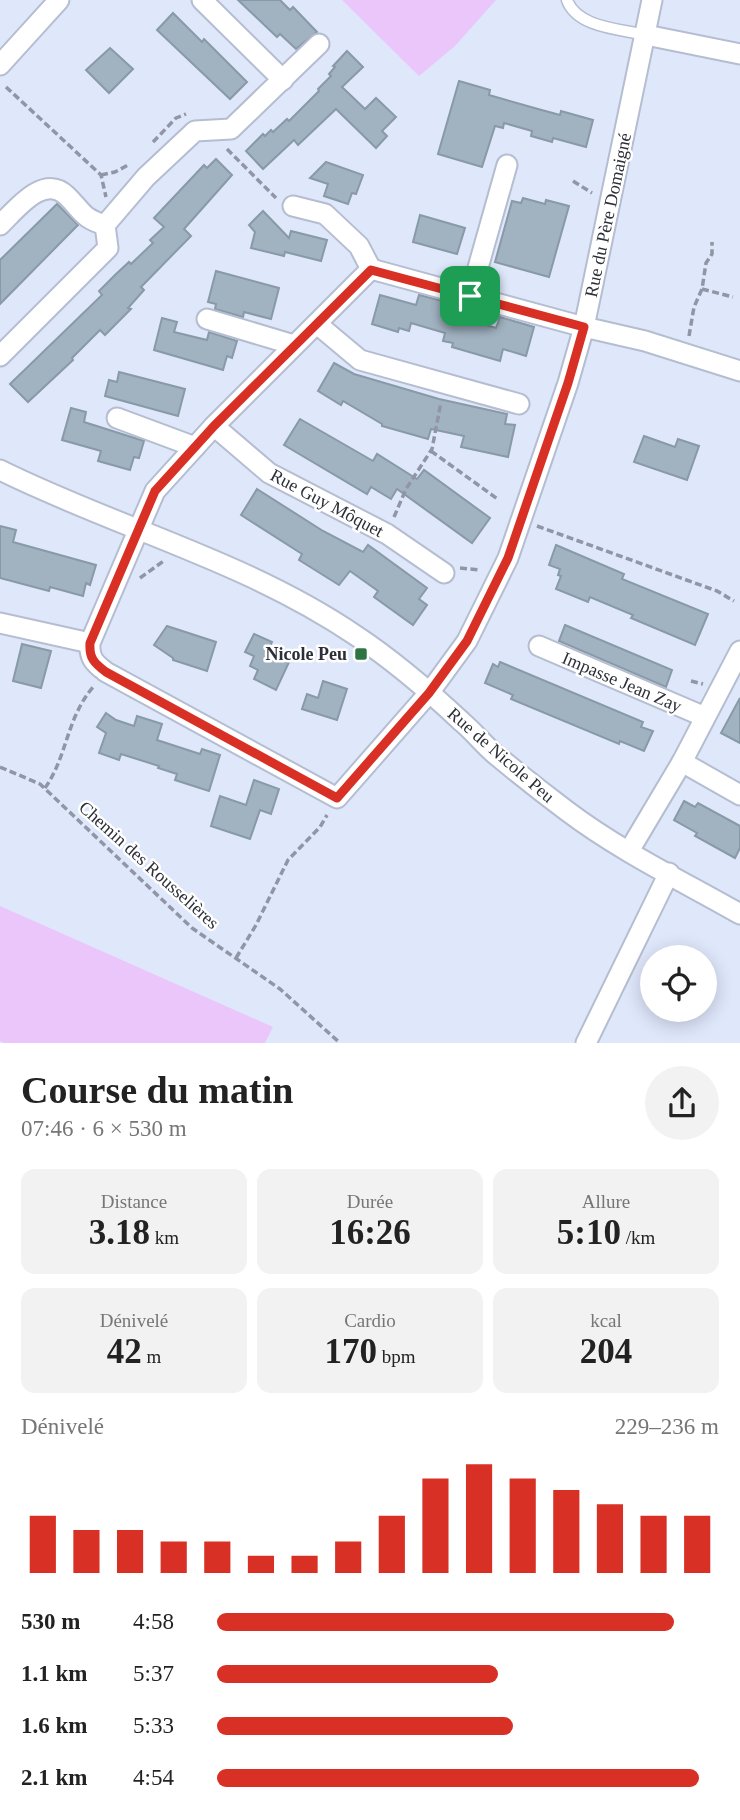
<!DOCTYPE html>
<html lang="fr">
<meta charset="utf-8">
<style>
:root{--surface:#fff;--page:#f2f2f2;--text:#222;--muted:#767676;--accent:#d93025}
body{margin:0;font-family:Georgia,serif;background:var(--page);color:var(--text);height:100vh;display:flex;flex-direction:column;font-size:26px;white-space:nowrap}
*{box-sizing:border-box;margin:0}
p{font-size:23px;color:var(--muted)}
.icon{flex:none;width:38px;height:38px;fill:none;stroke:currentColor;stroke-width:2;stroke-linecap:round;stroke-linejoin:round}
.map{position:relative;height:1043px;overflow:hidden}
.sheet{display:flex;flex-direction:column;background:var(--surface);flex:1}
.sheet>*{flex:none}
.controls{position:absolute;left:640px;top:945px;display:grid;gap:14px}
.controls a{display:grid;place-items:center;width:77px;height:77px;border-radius:50%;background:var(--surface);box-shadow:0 4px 18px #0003;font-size:35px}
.pin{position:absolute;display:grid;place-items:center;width:60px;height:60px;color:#fff;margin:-30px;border-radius:14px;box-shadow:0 4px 10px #0006}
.round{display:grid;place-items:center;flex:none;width:74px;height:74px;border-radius:37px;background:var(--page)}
.summary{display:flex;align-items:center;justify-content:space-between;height:119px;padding:0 21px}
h1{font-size:38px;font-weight:700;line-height:52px}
.figures{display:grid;grid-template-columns:repeat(3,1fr);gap:10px;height:119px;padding:7px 21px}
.figures div{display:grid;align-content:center;border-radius:14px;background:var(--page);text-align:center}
.figures b{font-size:35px;font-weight:700}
.figures small{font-size:19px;font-weight:400}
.figures p{font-size:19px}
.chart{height:196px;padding:14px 21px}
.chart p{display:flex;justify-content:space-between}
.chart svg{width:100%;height:126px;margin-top:7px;stroke:var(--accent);stroke-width:6}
ul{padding:0 21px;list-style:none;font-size:23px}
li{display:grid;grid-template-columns:112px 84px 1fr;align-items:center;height:52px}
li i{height:18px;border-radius:9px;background:var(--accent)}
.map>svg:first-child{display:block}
.green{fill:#ebc6fb}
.building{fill:#a1b2c1;stroke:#8899a7;stroke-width:2}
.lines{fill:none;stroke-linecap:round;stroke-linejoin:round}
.lane-casing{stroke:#b5bdd0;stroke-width:13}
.street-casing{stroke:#b5bdd0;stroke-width:23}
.path{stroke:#9096a5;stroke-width:3.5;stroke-dasharray:7 3.5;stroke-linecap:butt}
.lane{stroke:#fff;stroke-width:10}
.street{stroke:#fff;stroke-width:19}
.route-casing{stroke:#fff;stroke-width:14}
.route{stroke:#d93025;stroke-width:9}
.poi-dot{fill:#2d7542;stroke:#fff;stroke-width:2.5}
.labels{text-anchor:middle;stroke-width:5;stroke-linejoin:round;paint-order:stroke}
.street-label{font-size:18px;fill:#2c2f37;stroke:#fff}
.poi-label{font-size:18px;font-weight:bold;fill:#2c2f37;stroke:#fff;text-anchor:end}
</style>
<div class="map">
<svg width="740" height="1043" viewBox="0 0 740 1043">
<rect width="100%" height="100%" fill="#dfe7fb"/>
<g class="green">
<path d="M342,0H496L455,46L419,76Z"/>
<path d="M0,906L273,1027L265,1043H4L0,1041Z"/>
</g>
<g class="building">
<path d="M238,0H280L290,10L293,7L317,32L296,49L280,34L277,37Z"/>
<path d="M173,13L202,42L204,39L247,82L230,99L157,30Z"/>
<path d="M110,48L133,69L109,93L86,70Z"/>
<path d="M347,51L363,67L342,87L365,109L376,98L396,117L382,131L387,136L376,148L336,109L298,145L294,140L263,169L246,151L263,134L265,136L271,130L273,132L287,119L289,121L319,91L318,89L331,76L329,74L335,67L333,66Z"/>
<path d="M459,81L490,90L489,95L538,109L560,115L561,111L593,120L586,147L553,138L552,142L531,136L532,131L504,123L503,128L495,126L482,167L438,154Z"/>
<path d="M216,159L232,175L184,229L191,236L141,287L144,290L128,308L131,309L105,335L100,330L72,358L73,360L28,402L10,384L102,295L99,291L115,275L129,262L131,264L153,243L150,240L164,227L154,218L204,165L207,168Z"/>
<path d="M326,162L363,175L356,194L352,193L348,204L324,196L328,184L310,178Z"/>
<path d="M523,198L545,204L546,200L569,206L549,277L495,262L512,201L521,203Z"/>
<path d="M57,204L78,225L0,304V260Z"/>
<path d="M263,211L289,238L291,231L327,240L321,261L285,252L284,256L251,248L255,232L249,225Z"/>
<path d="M420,215L465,228L457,254L413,242Z"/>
<path d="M216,271L279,288L271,319L244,312L243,317L215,309L216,304L208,302Z"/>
<path d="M380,295L416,305L419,295L454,304L451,315L496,328L500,317L534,327L526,356L503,349L500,361L452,347L453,343L443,341L445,333L411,323L409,331L399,328L398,332L372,324Z"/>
<path d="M162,318L177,322L174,332L207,340L209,332L237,341L232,358L227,356L223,370L154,350Z"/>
<path d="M334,363L354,374L439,399L507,414L505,424L515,425L508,457L461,447L464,436L431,429L428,439L382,426V424L343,401L341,405L318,391Z"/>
<path d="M119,372L185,389L178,416L105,396L109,380L117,382Z"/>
<path d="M71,408L86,412L84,422L144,441L139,458L134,457L130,470L98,461L101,451L62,440Z"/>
<path d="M300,419L373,461L377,454L417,479L424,470L490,518L472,543L397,489L391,499L371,487L367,494L284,445Z"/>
<path d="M644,436L675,447L678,439L699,446L687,480L634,462Z"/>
<path d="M257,489L323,531L363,552L368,545L427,588L419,599L427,605L413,625L374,597L378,591L350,571L339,585L299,560L302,554L241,515Z"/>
<path d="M0,526L16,530L13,542L96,565L90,585L86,583L83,596L50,587L49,591L0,578Z"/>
<path d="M556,545L624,574L622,579L708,614L695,645L631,618L633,615L590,597L588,602L556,589L561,576L558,575L560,569L549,565Z"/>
<path d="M565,625L672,670L666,687L559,641Z"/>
<path d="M167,626L216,642L207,671L173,660V658L154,645Z"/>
<path d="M254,634L272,642L268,650L290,660L276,690L254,679L258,670L250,666L254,656L245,652Z"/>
<path d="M22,644L51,651L41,688L13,681Z"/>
<path d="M500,662L643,722L641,727L653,731L644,751L620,741L619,744L511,699L513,695L485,683L493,664L498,667Z"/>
<path d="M323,681L347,689L337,720L302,709L307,694L318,698Z"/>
<path d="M740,698V743L721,733Z"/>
<path d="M106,713L116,720L134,726L137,716L162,724L157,740L200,754L202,749L220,755L209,791L175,780L177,774L158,768L159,766L121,754L119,760L99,753L106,733L97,727Z"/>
<path d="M254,780L279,789L271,814L260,810L250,839L211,826L220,796L246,805Z"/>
<path d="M684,801L695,807L698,803L740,826V848L735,858L695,836L697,833L674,820Z"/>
</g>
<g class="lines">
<g class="lane-casing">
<path id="lane" d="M567,0C577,28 621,29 646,35"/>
</g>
<g class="street-casing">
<g id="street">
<path d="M202,0L283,80"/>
<path d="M652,0L584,327L568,383L508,558L467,641L429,693L337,798L106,672C94,663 89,658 90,643L155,491L214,426L371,269L584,327L645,341L740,371"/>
<path d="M646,35L740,54"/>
<path d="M0,65L59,0"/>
<path d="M293,206L325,214L359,246L371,269"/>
<path d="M0,225C16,210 43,173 67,196C83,212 82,218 105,225"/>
<path d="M470,296L507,165"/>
<path d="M207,319L294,345"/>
<path d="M317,324L360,360L519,404"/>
<path d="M0,356L108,248L105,225L146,177L195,131L231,129L319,44"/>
<path d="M117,418L195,447"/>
<path d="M214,426L269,473L387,534L444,573"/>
<path d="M0,470C117,528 246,561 355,635C393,660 429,691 462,722C474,732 484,745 496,755C519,774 543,793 567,811C620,851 682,881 740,914"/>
<path d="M0,623L90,643"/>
<path d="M539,646L705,717"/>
<path d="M682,762L740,795"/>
<path d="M629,851L682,762L740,651"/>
<path d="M586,1043L669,873"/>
</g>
</g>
<g class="path">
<path d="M6,87L101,175L106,197"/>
<path d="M153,142L176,118L186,114"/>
<path d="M227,149L276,198"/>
<path d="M101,175L115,172L130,164"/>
<path d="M573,181L592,193"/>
<path d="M702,289L733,297"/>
<path d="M689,336L694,307L702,289L706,263L712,254V242"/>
<path d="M431,451L499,500"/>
<path d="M394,517L406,489L432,449L441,402"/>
<path d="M537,526L717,591L734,601"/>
<path d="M460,568L480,570"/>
<path d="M140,578L165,560"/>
<path d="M691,681L703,684"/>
<path d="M0,767L40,784L192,928L280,989L340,1043"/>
<path d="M45,788C68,755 66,718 94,686"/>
<path d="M236,958L256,925L288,860L320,827L327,815"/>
</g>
<use href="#lane" class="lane"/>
<use href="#street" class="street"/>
</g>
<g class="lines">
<g class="route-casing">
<path id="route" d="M371,270L584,327L568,383L508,558L467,641L429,693L337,798L106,672C94,663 89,658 90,643L155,491L214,426Z"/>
</g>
<use href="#route" class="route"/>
</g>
<rect class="poi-dot" x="354" y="647" width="14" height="14" rx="3.5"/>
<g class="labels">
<g class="street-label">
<text transform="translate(608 215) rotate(-78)" y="6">Rue du Père Domaigné</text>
<text transform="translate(327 503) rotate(28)" y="6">Rue Guy Môquet</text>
<text transform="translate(622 682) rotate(23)" y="6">Impasse Jean Zay</text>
<text transform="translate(501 755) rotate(41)" y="6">Rue de Nicole Peu</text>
<text transform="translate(149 865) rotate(42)" y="6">Chemin des Rousselières</text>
</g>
<g class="poi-label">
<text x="347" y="660">Nicole Peu</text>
</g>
</g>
</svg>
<div class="controls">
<a><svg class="icon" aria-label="locate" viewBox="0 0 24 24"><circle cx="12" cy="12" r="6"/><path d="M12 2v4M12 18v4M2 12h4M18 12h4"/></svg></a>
</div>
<div class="pin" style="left:470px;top:296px;background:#1e9e55"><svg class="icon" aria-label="arrive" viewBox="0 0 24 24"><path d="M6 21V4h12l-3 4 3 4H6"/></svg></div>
</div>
<section class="sheet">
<div class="summary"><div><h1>Course du matin</h1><p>07:46 · 6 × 530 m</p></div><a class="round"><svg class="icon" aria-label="share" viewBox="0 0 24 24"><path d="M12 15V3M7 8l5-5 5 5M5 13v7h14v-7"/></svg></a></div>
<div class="figures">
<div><p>Distance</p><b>3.18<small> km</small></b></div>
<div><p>Durée</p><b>16:26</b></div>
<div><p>Allure</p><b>5:10<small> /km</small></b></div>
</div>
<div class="figures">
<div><p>Dénivelé</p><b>42<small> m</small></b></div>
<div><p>Cardio</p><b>170<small> bpm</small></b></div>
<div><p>kcal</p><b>204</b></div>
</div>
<div class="chart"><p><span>Dénivelé</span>229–236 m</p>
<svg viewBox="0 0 160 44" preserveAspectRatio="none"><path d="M5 44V24M15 44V29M25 44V29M35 44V33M45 44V33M55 44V38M65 44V38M75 44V33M85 44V24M95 44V11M105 44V6M115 44V11M125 44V15M135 44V20M145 44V24M155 44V24"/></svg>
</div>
<ul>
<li><b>530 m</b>4:58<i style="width:91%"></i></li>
<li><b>1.1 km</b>5:37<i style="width:56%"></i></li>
<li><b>1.6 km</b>5:33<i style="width:59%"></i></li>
<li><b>2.1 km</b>4:54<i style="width:96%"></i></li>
</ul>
</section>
